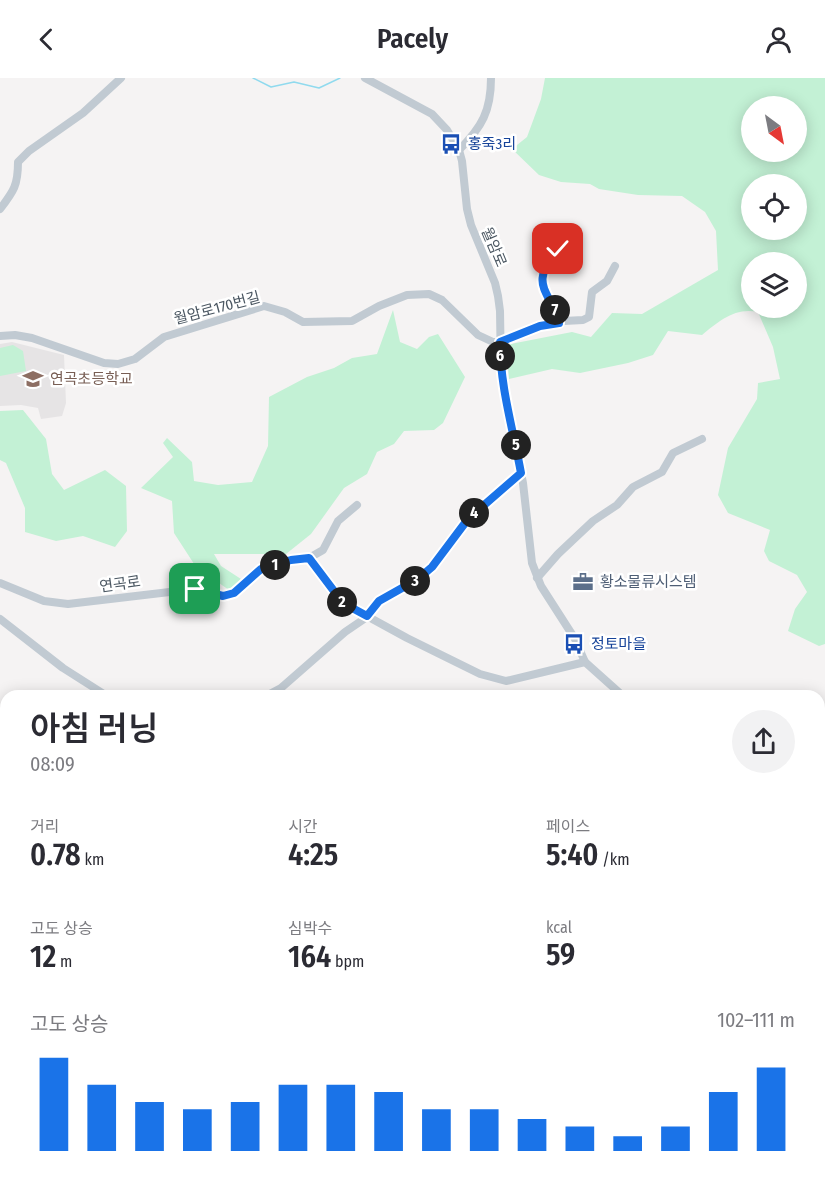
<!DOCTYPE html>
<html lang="ko">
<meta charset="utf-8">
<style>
:root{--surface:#fff;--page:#f2f2f3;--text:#2b2b33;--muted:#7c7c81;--accent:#1a73e8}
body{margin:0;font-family:"Fira Sans Condensed","Noto Sans KR",sans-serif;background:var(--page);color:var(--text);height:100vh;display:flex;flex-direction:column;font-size:22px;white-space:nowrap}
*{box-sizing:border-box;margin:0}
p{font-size:20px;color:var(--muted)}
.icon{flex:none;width:33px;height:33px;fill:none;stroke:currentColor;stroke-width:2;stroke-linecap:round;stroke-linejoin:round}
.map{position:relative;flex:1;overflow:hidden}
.drawer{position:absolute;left:0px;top:612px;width:825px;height:488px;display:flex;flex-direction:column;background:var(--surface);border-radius:18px 18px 0 0;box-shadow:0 3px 15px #0003}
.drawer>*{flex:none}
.needle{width:39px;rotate:148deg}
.fabs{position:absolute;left:741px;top:18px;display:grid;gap:12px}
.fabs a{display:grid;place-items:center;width:66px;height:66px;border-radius:50%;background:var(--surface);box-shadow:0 3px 15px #0003;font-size:30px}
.pin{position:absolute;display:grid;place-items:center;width:51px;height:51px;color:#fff;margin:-26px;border-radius:12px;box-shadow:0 3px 9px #0006}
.km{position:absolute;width:30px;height:30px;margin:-15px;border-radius:50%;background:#222;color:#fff;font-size:16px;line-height:30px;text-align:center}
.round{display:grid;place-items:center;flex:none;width:63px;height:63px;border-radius:32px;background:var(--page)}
.head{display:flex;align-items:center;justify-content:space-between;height:102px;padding:0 30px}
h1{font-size:33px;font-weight:600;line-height:45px}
.metrics{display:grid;grid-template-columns:repeat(3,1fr);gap:9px;height:102px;padding:6px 30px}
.metrics div{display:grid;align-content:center}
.metrics b{font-size:30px;font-weight:600}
.metrics small{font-size:16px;font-weight:400}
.metrics p{font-size:16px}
.chart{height:168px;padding:12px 30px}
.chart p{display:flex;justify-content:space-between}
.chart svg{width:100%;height:108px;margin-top:6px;stroke:var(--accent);stroke-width:6}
header{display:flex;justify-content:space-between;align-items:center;height:78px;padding:0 30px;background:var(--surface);font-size:27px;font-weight:600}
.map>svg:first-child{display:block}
.education{fill:#e6e4e5}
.green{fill:#c3f1d5;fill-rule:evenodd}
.water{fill:#90daee}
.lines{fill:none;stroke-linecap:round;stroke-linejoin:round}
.stream{stroke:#90daee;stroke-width:1.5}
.minor{stroke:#c1cad2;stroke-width:8}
.route-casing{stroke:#fff;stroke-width:12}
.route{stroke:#1a73e8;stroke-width:8}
.labels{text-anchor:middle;stroke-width:5;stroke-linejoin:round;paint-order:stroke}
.transit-label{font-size:15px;fill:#164399;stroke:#fff;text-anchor:start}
.street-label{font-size:15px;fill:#4a5661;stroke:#fff}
.education-label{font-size:15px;fill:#785e54;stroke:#fff;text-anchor:start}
.service-label{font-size:15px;fill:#4e5e75;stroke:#fff;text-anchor:start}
</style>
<header><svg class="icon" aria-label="back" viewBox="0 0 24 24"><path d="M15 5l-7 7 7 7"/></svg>Pacely<svg class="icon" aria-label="person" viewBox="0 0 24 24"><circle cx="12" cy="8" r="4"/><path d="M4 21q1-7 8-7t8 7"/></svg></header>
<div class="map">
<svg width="825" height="1099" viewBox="0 0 825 1099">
<rect width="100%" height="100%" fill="#f5f3f3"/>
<path class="education" d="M12,264L64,277L66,325L62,338L41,341L38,330L21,327L0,328V266Z"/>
<g class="green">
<path d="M545,0H825V566L819,568L788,553L795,531L807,514L797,497L769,483L764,473L770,452L728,435L718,417L728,370L757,321L758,305L780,301L773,269L758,234C735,229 719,243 702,257L668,253L653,277L628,285L580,295L552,291L509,301L506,267L572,254L591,259L612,235L642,236L718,192L716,153L705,134L682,118L638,117L599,111L590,106L561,104L539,97L512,71L527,59L541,21ZM796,28V74H752V28ZM796,106V152H752V106ZM752,184H796V230H752Z"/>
<path d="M393,232L400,264L417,271L429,259L438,256L465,299L443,345L434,352L404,353L394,366L377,374L367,396L344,410L311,456L286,476H214L221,488L241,501L229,512L196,489L174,455L172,423L141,410L173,379L163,365L167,360L192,384L194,403L218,407L252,404L268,368L269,319L307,299L334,290L352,280L377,276Z"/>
<path d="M13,267L23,273L26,293L0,298V270Z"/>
<path d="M23,332L46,361L52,396L64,412L105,392L126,408L127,453L115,469L83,458L56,463L25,454V430L6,385L0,382V333Z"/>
</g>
<path class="water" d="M819,969L825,973V1077L819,1083Z"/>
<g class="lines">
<g class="stream">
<path d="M253,0L271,9L294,4L319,10L340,0"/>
<path d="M0,728L6,731"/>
</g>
<g class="minor">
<path d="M365,0L432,36L447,52L459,72L462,83L467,131L471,147L495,205L498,218L500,233L501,295L523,405L532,485L541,508L575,561L585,584L623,618"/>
<path d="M459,72C482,49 491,33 491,0"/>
<path d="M0,131C14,113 18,107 18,84L29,73L83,35L121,0"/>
<path d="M558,171C528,208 549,210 559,245"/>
<path d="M0,258L15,257L32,260L104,285L118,286L135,281L164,259L264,228L285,234L303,244L352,243L379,228L407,217L429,216L442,222L478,257L493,264H500L540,248L564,243L583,242L589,239L592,214L607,203L615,188"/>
<path d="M309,480L343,525L407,560L480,596L506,603L585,584"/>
<path d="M537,500L558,476L593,443L617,427L633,409L662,394L673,375L702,361"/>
<path d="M0,505L44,523L68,526L195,511L223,518L234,515L261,491L291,482L309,480L323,472L338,443L357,427"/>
<path d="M0,541L63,590L107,618"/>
<path d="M266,618L281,610L345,554L367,539L379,523L418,501L432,489L468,441L521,395"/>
<path d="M0,723L6,725"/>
<path d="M819,739L825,742"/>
<path d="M0,745L6,748"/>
<path d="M819,826H825"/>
<path d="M0,875L6,870"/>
<path d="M0,903L6,904"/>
<path d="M0,926L6,927"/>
<path d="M819,968L825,973"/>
<path d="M819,1087L825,1082"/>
<path d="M251,1094L258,1099"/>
<path d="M814,1094L818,1099"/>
</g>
</g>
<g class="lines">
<g class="route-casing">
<path id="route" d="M195,511L223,518L234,515L261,491L291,482L309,480L343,525L367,538L379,523L418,501L432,489L468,441L521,395C513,351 500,308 500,264L540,248L559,245C549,210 528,208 558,171"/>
</g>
<use href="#route" class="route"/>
</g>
<defs>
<g id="bus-bare" transform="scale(1.62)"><path d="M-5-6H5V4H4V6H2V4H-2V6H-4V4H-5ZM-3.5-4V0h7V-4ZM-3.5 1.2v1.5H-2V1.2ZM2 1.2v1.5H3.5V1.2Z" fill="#1a4fb4" stroke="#fff" stroke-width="2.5" paint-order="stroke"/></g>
<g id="school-bare" transform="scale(1.62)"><path d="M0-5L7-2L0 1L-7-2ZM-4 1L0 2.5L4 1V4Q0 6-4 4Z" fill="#8d6e63" stroke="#fff" stroke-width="2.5" paint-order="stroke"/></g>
<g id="office-bare" transform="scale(1.62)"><path d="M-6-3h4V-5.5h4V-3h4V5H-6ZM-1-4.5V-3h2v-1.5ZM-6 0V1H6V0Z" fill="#5c6f8a" stroke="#fff" stroke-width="2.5" paint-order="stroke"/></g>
</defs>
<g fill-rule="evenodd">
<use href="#bus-bare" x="451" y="66"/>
<use href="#school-bare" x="33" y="301"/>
<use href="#office-bare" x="583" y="504"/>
<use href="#bus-bare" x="574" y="566"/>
</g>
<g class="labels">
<g class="transit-label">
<text x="468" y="71">홍죽3리</text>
<text x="591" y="571">정토마을</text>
</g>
<g class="street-label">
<text transform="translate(494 169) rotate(67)" y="5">월암로</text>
<text transform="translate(217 230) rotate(-15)" y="5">월암로170번길</text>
<text transform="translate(120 506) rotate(-8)" y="5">연곡로</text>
</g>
<g class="education-label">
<text x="50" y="306">연곡초등학교</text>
</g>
<g class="service-label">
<text x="600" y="509">황소물류시스템</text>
</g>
</g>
</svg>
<div class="fabs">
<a><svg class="needle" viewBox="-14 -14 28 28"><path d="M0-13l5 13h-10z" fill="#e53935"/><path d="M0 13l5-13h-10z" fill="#7c7c81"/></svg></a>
<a><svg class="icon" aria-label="locate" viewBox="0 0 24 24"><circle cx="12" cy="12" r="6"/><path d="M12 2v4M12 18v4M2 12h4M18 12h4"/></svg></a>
<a><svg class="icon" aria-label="layers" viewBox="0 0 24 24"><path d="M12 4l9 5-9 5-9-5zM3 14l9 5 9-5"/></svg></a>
</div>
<div class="pin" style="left:195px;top:511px;background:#1e9e55"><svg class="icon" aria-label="arrive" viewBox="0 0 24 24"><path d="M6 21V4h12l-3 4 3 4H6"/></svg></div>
<div class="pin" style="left:558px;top:171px;background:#d93025"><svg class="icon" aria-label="check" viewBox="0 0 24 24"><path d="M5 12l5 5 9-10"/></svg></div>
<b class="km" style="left:275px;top:487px">1</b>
<b class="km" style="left:342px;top:524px">2</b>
<b class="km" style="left:415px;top:503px">3</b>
<b class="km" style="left:474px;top:435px">4</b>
<b class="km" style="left:516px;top:367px">5</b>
<b class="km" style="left:500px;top:278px">6</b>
<b class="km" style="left:555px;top:232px">7</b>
<section class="drawer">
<div class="head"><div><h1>아침 러닝</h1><p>08:09</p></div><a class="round"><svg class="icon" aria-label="share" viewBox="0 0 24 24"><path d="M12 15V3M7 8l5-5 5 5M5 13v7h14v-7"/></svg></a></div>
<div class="metrics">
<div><p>거리</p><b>0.78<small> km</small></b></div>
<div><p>시간</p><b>4:25</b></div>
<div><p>페이스</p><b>5:40<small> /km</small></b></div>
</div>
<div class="metrics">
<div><p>고도 상승</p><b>12<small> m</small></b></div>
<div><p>심박수</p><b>164<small> bpm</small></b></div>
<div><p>kcal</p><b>59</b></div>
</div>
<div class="chart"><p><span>고도 상승</span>102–111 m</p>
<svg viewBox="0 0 160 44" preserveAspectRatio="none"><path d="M5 44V6M15 44V17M25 44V24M35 44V27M45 44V24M55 44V17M65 44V17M75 44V20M85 44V27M95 44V27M105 44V31M115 44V34M125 44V38M135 44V34M145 44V20M155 44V10"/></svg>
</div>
</section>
</div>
